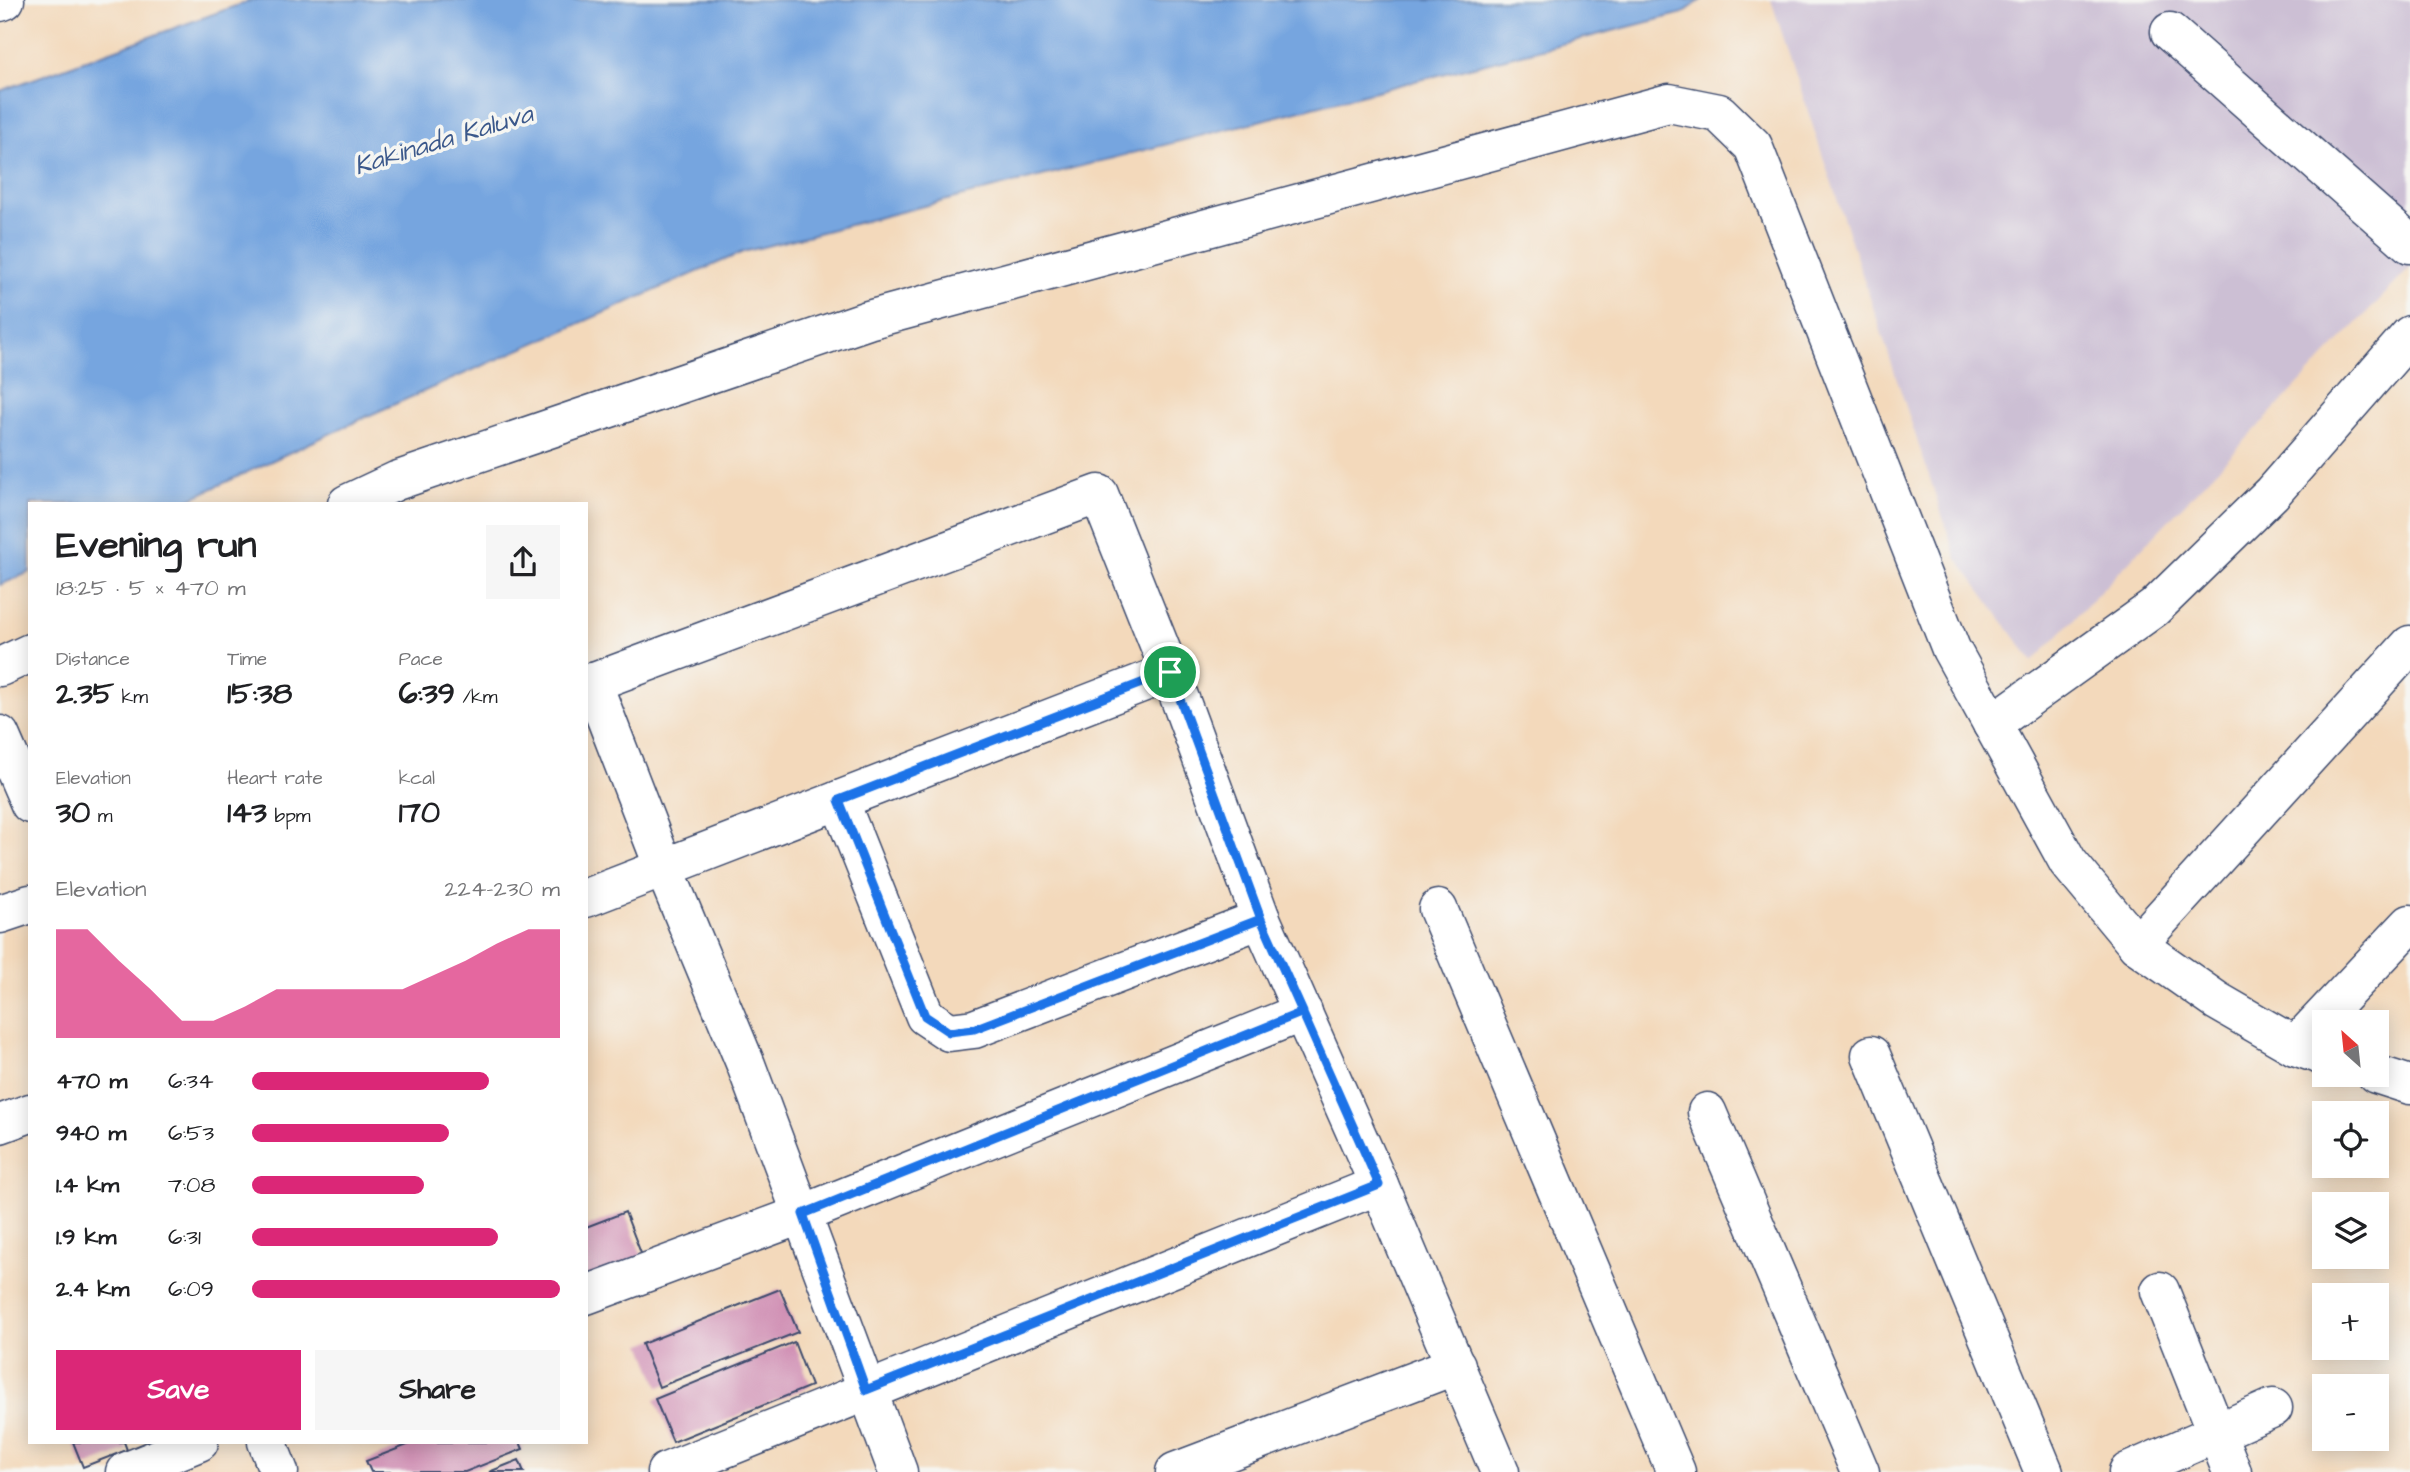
<!DOCTYPE html>
<meta charset="utf-8">
<style>
:root{--surface:#fff;--page:#f6f6f6;--text:#202124;--muted:#757577;--accent:#db2777}
body{margin:0;font-family:"Architects Daughter",sans-serif;background:var(--page);color:var(--text);height:100vh;display:flex;flex-direction:column;font-size:26px;white-space:nowrap}
*{box-sizing:border-box;margin:0}
p{font-size:23px;color:var(--muted)}
.icon{flex:none;width:38px;height:38px;fill:none;stroke:currentColor;stroke-width:2;stroke-linecap:round;stroke-linejoin:round}
.map{position:relative;flex:1;overflow:hidden}
.panel{position:absolute;left:28px;top:502px;width:560px;height:942px;display:flex;flex-direction:column;background:var(--surface);border-radius:0px;box-shadow:0 4px 18px #0003}
.panel>*{flex:none}
.needle{width:46px;rotate:333deg}
.tools{position:absolute;left:2312px;top:1010px;display:grid;gap:14px}
.tools a{display:grid;place-items:center;width:77px;height:77px;border-radius:0px;background:var(--surface);box-shadow:0 4px 18px #0003;font-size:35px}
.pin{position:absolute;display:grid;place-items:center;width:60px;height:60px;color:#fff;margin:-30px;border:4px solid #fff;border-radius:50%;box-shadow:0 2px 7px #0007}
.round{display:grid;place-items:center;flex:none;width:74px;height:74px;border-radius:0px;background:var(--page)}
.head{display:flex;align-items:center;justify-content:space-between;height:119px;padding:0 28px}
h1{font-size:38px;font-weight:800;line-height:52px}
.metrics{display:grid;grid-template-columns:repeat(3,1fr);gap:10px;height:119px;padding:7px 28px}
.metrics div{display:grid;align-content:center}
.metrics b{font-size:30px;font-weight:800}
.metrics small{font-size:19px;font-weight:400}
.metrics p{font-size:19px}
.chart{height:196px;padding:14px 28px}
.chart p{display:flex;justify-content:space-between}
.chart svg{width:100%;height:126px;margin-top:7px;fill:var(--accent);opacity:.7}
.cta{display:flex;gap:14px;margin-top:auto;padding:14px 28px}
.cta a{flex:1;height:80px;border-radius:0px;background:var(--accent);color:#fff;font-size:28px;font-weight:800;line-height:80px;text-align:center}
.cta a+a{background:var(--page);color:var(--text)}
ul{padding:0 28px;list-style:none;font-size:23px}
li{display:grid;grid-template-columns:112px 84px 1fr;align-items:center;height:52px}
li i{height:18px;border-radius:9px;background:var(--accent)}
.map>svg:first-child{display:block}
.industrial{fill:#ccbfd4}
.water{fill:#76a5df;stroke:#486a9e;stroke-width:2}
.building{fill:#d08fb4}
.lines{fill:none;stroke-linecap:round;stroke-linejoin:round}
.minor-casing{stroke:#3b486c;stroke-width:41}
.major-casing{stroke:#3b486c;stroke-width:41}
.minor{stroke:#fff;stroke-width:38}
.major{stroke:#fff;stroke-width:38}
.route-casing{stroke:#fff;stroke-width:14}
.route{stroke:#1a73e8;stroke-width:9}
.labels{text-anchor:middle;stroke-width:7;stroke-linejoin:round;paint-order:stroke}
.water-label{font-size:26px;font-style:italic;fill:#3b588b;stroke:#f6f6f2}
</style>
<div class="map">
<svg width="2410" height="1472" viewBox="0 0 2410 1472">
<rect width="100%" height="100%" fill="#f6f6f2"/>
<filter id="ink" filterUnits="userSpaceOnUse"><feTurbulence type="fractalNoise" baseFrequency=".0143" numOctaves="2"/><feDisplacementMap in="SourceGraphic" scale="14" xChannelSelector="R" yChannelSelector="G"/><feConvolveMatrix kernelMatrix="1 2 1 2 8 2 1 2 1" color-interpolation-filters="sRGB"/></filter>
<filter id="wash" filterUnits="userSpaceOnUse"><feTurbulence type="fractalNoise" baseFrequency=".00686" numOctaves="4" result="noise"/><feDisplacementMap in="SourceGraphic" scale="28" xChannelSelector="R" yChannelSelector="G"/><feGaussianBlur stdDeviation="1.57" result="paint"/><feColorMatrix in="noise" values="0 0 0 0 0 0 0 0 0 0 0 0 0 0 0 0 0 1.4 0 .05"/><feComposite in="paint" operator="in"/></filter>
<g filter="url(#wash)">
<rect width="100%" height="100%" fill="#f3d9bb"/>
<path class="industrial" d="M1771,0H2410V268L2033,662L1956,557Z"/>
<path class="water" d="M252,0H1701L1683,13L743,252L370,415L179,504H30V572L0,585V91Z"/>
<g id="blocks">
<g class="building">
<path d="M625,1212L642,1256L586,1278V1227Z"/>
<path d="M780,1289L798,1332L659,1387L642,1344Z"/>
<path d="M794,1342L811,1386L673,1442L655,1399Z"/>
<path d="M73,1442H124L127,1450L83,1467Z"/>
<path d="M415,1442H520L523,1449L465,1472H371L366,1461Z"/>
<path d="M519,1460L524,1472H489Z"/>
</g>
</g>
</g>
<g filter="url(#ink)">
<use href="#blocks" fill-opacity="0" stroke="#3b486c" stroke-width="2"/>
<g class="lines">
<g class="minor-casing">
<g id="minor">
<path d="M2170,32L2410,244"/>
<path d="M347,504L396,481L868,320L1669,103L1719,113L1753,146L1951,649L2068,862L2137,945L2217,1001L2295,1046L2324,1056"/>
<path d="M0,667L30,653"/>
<path d="M592,682L664,868L746,1065L898,1472"/>
<path d="M586,685L1099,494L1170,672L1261,919L1379,1185L1500,1472"/>
<path d="M1992,724L2154,608L2272,493L2410,335"/>
<path d="M0,735L30,804"/>
<path d="M839,800L925,1016L949,1032L974,1029L1261,919"/>
<path d="M586,898L1170,672"/>
<path d="M1438,909L1676,1472"/>
<path d="M0,914L30,904"/>
<path d="M2137,945L2410,645"/>
<path d="M2295,1046L2410,924"/>
<path d="M1871,1055L2044,1472"/>
<path d="M2376,1074L2410,1085"/>
<path d="M1707,1112L1860,1472"/>
<path d="M0,1124L30,1113"/>
<path d="M2160,1291L2232,1472"/>
<path d="M586,1295L803,1214L1303,1012"/>
<path d="M267,1442L279,1472"/>
<path d="M125,1472L199,1442"/>
<path d="M666,1472L1379,1185"/>
<path d="M1175,1472L1456,1365"/>
<path d="M2128,1472L2273,1408"/>
</g>
</g>
<g class="major-casing">
<path id="major" d="M0,2L5,0"/>
</g>
<use href="#minor" class="minor"/>
<use href="#major" class="major"/>
</g>
</g>
<g class="lines" filter="url(#ink)">
<g class="route-casing">
<path id="route" d="M1170,672L1261,919L1303,1012L803,1214L866,1390L1379,1185L1261,919L974,1029L949,1032L925,1016L839,800L1170,672"/>
</g>
<use href="#route" class="route"/>
</g>
<g class="labels">
<g class="water-label">
<text transform="translate(443 139) rotate(-17)" y="9">Kakinada Kaluva</text>
</g>
</g>
</svg>
<div class="tools">
<a><svg class="needle" viewBox="-14 -14 28 28"><path d="M0-13l5 13h-10z" fill="#e53935"/><path d="M0 13l5-13h-10z" fill="#757577"/></svg></a>
<a><svg class="icon" aria-label="locate" viewBox="0 0 24 24"><circle cx="12" cy="12" r="6"/><path d="M12 2v4M12 18v4M2 12h4M18 12h4"/></svg></a>
<a><svg class="icon" aria-label="layers" viewBox="0 0 24 24"><path d="M12 4l9 5-9 5-9-5zM3 14l9 5 9-5"/></svg></a>
<a>+</a>
<a>−</a>
</div>
<div class="pin" style="left:1170px;top:672px;background:#1e9e55"><svg class="icon" aria-label="arrive" viewBox="0 0 24 24"><path d="M6 21V4h12l-3 4 3 4H6"/></svg></div>
<section class="panel">
<div class="head"><div><h1>Evening run</h1><p>18:25 · 5 × 470 m</p></div><a class="round"><svg class="icon" aria-label="share" viewBox="0 0 24 24"><path d="M12 15V3M7 8l5-5 5 5M5 13v7h14v-7"/></svg></a></div>
<div class="metrics">
<div><p>Distance</p><b>2.35<small> km</small></b></div>
<div><p>Time</p><b>15:38</b></div>
<div><p>Pace</p><b>6:39<small> /km</small></b></div>
</div>
<div class="metrics">
<div><p>Elevation</p><b>30<small> m</small></b></div>
<div><p>Heart rate</p><b>143<small> bpm</small></b></div>
<div><p>kcal</p><b>170</b></div>
</div>
<div class="chart"><p><span>Elevation</span>224–230 m</p>
<svg viewBox="0 0 160 44" preserveAspectRatio="none"><path d="M0 44V6L10 6L20 17L30 27L40 38L50 38L60 33L70 27L80 27L90 27L100 27L110 27L120 22L130 17L140 11L150 6L160 6V44z"/></svg>
</div>
<ul>
<li><b>470 m</b>6:34<i style="width:77%"></i></li>
<li><b>940 m</b>6:53<i style="width:64%"></i></li>
<li><b>1.4 km</b>7:08<i style="width:56%"></i></li>
<li><b>1.9 km</b>6:31<i style="width:80%"></i></li>
<li><b>2.4 km</b>6:09<i style="width:100%"></i></li>
</ul>
<div class="cta"><a>Save</a><a>Share</a></div>
</section>
</div>
